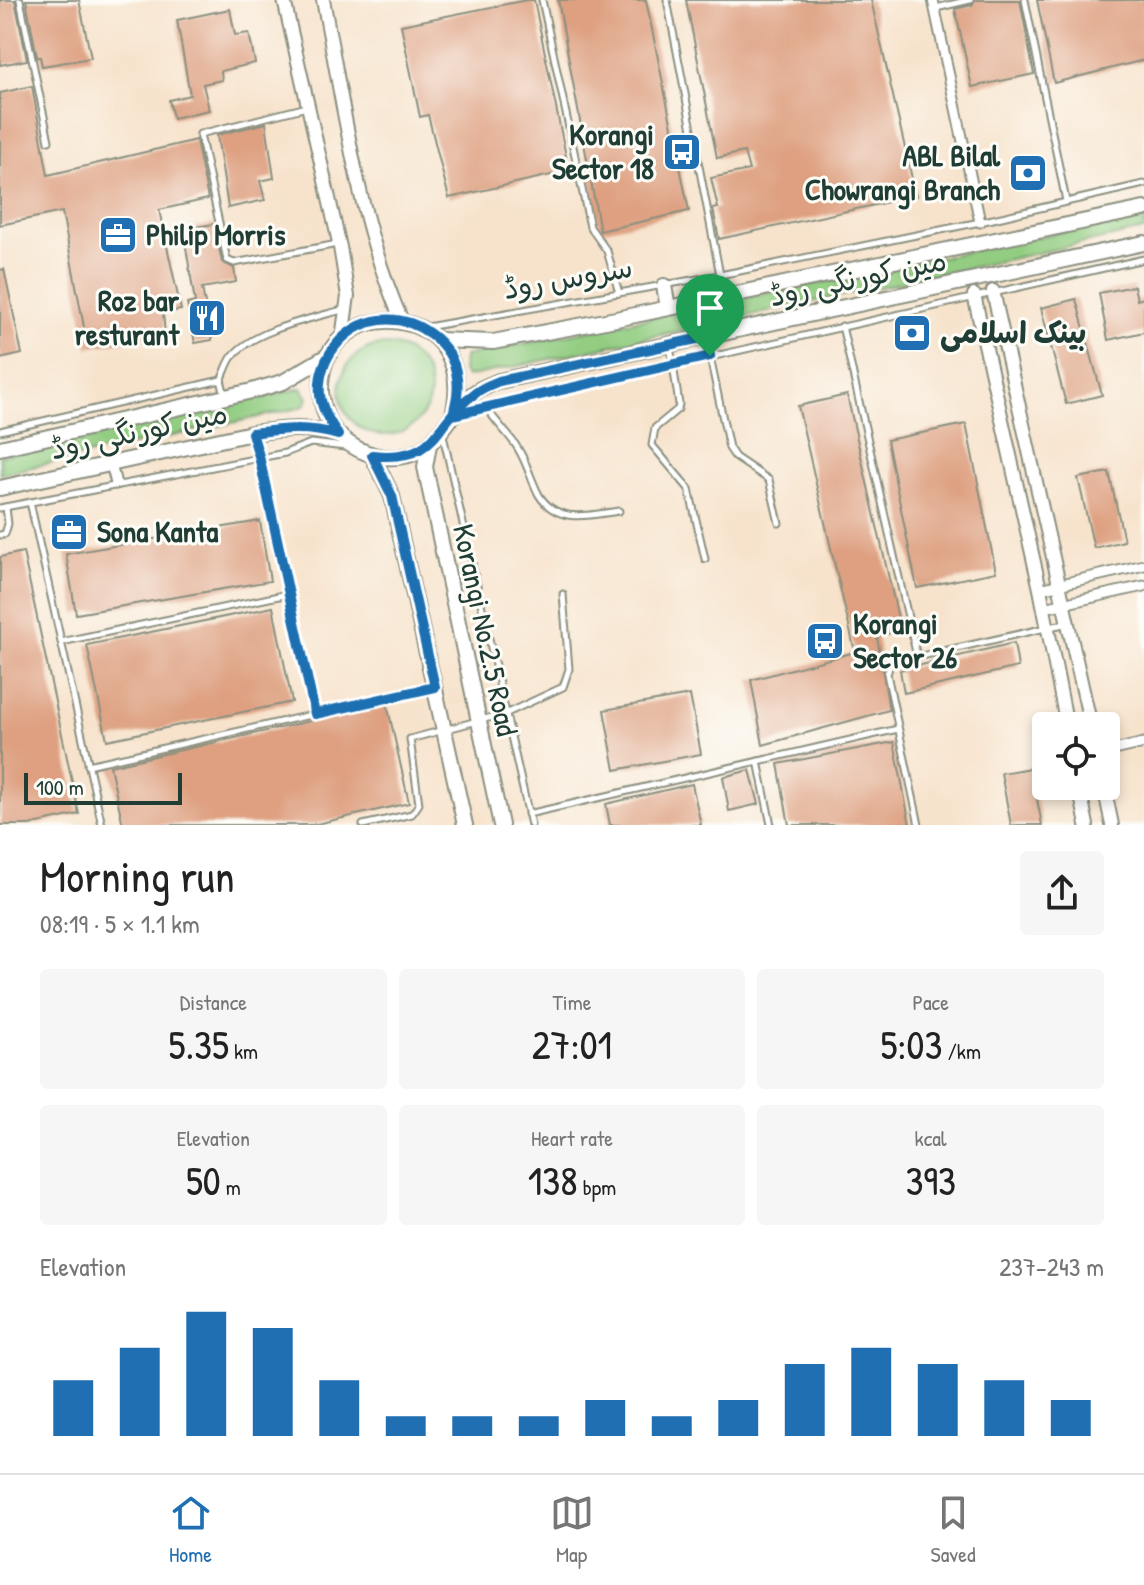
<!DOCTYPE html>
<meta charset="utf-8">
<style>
:root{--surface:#fff;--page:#f6f6f6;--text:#222;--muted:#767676;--line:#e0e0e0;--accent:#1f6fb2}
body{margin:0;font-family:"Patrick Hand","Playpen Sans Arabic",sans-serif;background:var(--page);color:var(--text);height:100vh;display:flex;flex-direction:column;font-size:30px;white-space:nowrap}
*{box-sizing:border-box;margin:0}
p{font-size:26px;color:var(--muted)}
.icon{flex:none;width:44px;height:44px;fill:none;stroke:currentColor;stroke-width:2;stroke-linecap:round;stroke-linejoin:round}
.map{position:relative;height:825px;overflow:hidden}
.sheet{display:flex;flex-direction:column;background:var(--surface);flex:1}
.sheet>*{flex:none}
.fabs{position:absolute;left:1032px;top:712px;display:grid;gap:16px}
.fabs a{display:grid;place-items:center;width:88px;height:88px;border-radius:8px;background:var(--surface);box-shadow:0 4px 12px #0003;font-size:40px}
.scale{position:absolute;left:24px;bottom:20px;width:158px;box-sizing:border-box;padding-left:8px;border:4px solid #1f3d34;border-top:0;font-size:22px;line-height:28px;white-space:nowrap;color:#1f3d34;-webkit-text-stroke:6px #fdfcf7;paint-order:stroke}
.pin{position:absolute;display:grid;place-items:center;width:68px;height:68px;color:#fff;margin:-82px -34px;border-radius:50% 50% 50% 0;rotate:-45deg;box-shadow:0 0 8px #0007}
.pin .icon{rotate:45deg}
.round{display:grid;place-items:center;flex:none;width:84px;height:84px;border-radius:8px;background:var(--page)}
.head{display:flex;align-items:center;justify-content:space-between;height:136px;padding:0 40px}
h1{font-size:44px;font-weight:600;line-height:60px}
.figures{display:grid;grid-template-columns:repeat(3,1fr);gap:12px;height:136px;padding:8px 40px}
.figures div{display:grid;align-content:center;border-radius:8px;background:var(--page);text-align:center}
.figures b{font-size:40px;font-weight:600}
.figures small{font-size:22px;font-weight:400}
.figures p{font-size:22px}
.chart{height:224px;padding:16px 40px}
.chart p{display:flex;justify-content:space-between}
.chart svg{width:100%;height:144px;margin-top:8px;stroke:var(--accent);stroke-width:6}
.menu{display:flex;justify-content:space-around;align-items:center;height:112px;border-top:2px solid var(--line);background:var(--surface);font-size:22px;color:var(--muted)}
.menu a{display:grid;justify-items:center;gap:4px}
.menu .active{color:var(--accent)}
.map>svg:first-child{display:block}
.green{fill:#93cd82;stroke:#59855b;stroke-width:2}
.building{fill:#dea081}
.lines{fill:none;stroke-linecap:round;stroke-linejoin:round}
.service-casing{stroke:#8b9080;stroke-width:9}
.minor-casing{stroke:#8b9080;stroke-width:13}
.tertiary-casing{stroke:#8b9080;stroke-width:16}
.secondary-casing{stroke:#8b9080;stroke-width:18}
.primary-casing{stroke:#8b9080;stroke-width:18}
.service{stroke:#fff;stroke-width:5}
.minor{stroke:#fff;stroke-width:9}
.tertiary{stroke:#fff;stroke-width:12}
.secondary{stroke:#fff;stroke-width:14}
.primary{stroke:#fff;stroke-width:14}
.route-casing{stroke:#fff;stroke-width:16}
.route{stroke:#1f6fb2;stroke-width:10}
.labels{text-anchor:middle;stroke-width:6;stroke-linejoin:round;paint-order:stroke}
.poi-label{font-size:30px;font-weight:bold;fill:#1f3d34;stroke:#fdfcf7;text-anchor:start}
.street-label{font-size:30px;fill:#1f3d34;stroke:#fdfcf7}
</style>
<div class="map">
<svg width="1144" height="825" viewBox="0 0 1144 825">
<rect width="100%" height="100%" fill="#fdfcf7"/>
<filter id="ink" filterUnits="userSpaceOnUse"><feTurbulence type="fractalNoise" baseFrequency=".0125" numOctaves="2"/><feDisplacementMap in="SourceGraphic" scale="16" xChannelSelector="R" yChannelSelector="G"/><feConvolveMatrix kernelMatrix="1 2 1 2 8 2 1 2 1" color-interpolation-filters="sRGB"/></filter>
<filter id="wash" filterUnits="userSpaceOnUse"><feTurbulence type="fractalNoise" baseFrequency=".006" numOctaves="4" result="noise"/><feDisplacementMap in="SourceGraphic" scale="32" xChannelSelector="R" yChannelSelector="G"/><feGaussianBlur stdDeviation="1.8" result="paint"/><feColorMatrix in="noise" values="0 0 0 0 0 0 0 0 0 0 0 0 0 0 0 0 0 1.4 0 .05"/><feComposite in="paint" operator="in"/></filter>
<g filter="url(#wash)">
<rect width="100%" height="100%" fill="#f7e3cc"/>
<g class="green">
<path d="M1144,215V230L466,377L463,371L464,356Z"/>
<circle cx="385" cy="390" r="45"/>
<path d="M302,388L308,398L305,405L299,408L0,474V456Z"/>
</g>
<g id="blocks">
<g class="building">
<path d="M0,0H15L27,60L0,65Z"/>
<path d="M26,0H79L91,58L42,66L40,57H37Z"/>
<path d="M527,0H534L569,171L449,198L428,115L420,117L401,25Z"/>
<path d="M558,0H646L689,211L600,231Z"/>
<path d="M686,0H871L916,196L719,239L713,209L718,208L711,178L749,170L744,152L717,158Z"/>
<path d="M975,0H1020L1034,74L972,87L955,9L972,5Z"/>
<path d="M1037,0H1144V60L1054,83Z"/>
<path d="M230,9L235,35L249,33L255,63L221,71L222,80L203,84L209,110L173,118L169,100L190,95L177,20Z"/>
<path d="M32,86L48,175L196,140L208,199L159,210L181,310L163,313L165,335L88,348L62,212L0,225V93Z"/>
<path d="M266,123L274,178L260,181L265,200L228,208L217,135Z"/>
<path d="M214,224L222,262L234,268L236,282L202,288L212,340L195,343L187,304L195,302L183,229Z"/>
<path d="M4,269L22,354L0,359V270Z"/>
<path d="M1134,286L1137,300L1144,298V332L1108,340L1099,293Z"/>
<path d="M1076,299L1102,395L1066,404L1041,308Z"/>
<path d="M847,395L901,631L877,636L889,710L763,745L751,680L855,652L798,406Z"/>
<path d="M966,424L996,572L917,588L887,440Z"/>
<path d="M1109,472L1124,541L1094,548L1078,478Z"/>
<path d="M260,521L270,581L76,614L66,554Z"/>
<path d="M23,552L79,814L29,825H0V557Z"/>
<path d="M273,607L292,702L107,740L87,645Z"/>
<path d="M1014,643L1018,667L904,693L900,670Z"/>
<path d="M690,695L701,754L615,770L604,710Z"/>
<path d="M387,704L409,803L312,825H123L110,766Z"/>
<path d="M894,742L910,825H789L778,764Z"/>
<path d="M1031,768L1042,825H1011L1001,773Z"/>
<path d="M750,770L759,804L729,811L723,777Z"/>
<path d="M692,784L701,825H610L606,804Z"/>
</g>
</g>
</g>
<g filter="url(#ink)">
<use href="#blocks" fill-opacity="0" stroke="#8b9080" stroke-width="2"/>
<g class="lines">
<g class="service-casing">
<g id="service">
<path d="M20,0L49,141"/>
<path d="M542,0L590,227L607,251L619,293"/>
<path d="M667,0L720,275"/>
<path d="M1025,0L1066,201"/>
<path d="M936,8L970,0"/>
<path d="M307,107L200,134L227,260L234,263L338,244"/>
<path d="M842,326L917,657L890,665L887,674L919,825"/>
<path d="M427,327L720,275L980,222L1144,184"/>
<path d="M706,338L729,448L735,457L769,480L779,523"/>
<path d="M670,346L679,404L678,409L655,428L652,445L689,489L705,559"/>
<path d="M221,380C225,373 227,364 232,357C252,330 314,318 346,309"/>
<path d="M487,408C497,425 513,437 521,454C528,467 532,482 539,495C558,525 589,515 619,511"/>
<path d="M458,414L1144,259"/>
<path d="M0,431L221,380L225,395"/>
<path d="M252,434L315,714"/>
<path d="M443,435L531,825"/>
<path d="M30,502L102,825"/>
<path d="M0,508L285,453L311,443L345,447"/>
<path d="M0,535L5,534L8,524L6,507"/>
<path d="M61,642L288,594"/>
<path d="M917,657L1068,623"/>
<path d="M758,761L771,825"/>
<path d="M88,765L431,688"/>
<path d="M528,814L898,729"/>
<path d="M363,825L412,814L419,804L410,739L507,713L563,687L569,669L563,594"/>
</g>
</g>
<g class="minor-casing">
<g id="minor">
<path d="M933,0L980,222"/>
<path d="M111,464L116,484"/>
<path d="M1040,589L1144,565"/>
<path d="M1044,608L1144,586"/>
<path d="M1106,752L1144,743"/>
</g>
</g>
<g class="tertiary-casing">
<g id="tertiary">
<path d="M284,0L340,247L348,296L342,338"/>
<path d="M323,0C344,106 358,222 402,321"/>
<path d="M993,291L1091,726"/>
<path d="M974,295L1040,589L1067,726"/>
<path d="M1079,786L1087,825"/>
<path d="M1104,786L1112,825"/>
</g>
</g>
<g class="secondary-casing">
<g id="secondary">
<path d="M429,445L425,467L501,825"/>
<path d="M372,455L392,496L465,825"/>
</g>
</g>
<g class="primary-casing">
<g id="primary">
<path d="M664,286L668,307"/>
<path d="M438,340L493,342L616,319L1144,209"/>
<path d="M453,415C481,300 324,291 321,385C320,405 327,426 343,439C362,455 387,462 412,454C442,443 451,408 477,391C484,387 492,384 499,381L1144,243"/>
<path d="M0,448L252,391L283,382L329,355"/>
<path d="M0,488L252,433C282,429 308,426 338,435"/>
</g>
</g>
<use href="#service" class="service"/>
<use href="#minor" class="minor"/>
<use href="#tertiary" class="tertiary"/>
<use href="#secondary" class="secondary"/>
<use href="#primary" class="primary"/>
</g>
</g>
<g class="lines" filter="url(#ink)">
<g class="route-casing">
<path id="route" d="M710,356L453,415C456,402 459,391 457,378C453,342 416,316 380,320C344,325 317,359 320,395C322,410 330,422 338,435C308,426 282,429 252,433L259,456L315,714L435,687L392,496L372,455C442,463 432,421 477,392C483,387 492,384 499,381L706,337L710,356"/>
</g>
<use href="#route" class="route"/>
</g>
<defs>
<g id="bus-square" transform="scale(2)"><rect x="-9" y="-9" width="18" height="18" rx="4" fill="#1f6fb2" stroke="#fdfcf7"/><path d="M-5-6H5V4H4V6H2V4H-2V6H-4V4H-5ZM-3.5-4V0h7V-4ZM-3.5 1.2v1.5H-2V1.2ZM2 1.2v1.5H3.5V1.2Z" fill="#fff"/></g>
<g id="bank-square" transform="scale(2)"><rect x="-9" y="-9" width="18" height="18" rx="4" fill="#1f6fb2" stroke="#fdfcf7"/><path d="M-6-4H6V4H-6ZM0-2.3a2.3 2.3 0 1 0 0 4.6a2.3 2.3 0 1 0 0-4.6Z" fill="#fff"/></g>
<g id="office-square" transform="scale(2)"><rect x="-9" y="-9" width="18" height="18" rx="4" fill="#1f6fb2" stroke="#fdfcf7"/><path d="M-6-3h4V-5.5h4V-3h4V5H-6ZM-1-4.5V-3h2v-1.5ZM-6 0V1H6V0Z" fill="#fff"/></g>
<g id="restaurant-square" transform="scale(2)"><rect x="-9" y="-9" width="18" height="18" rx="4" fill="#1f6fb2" stroke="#fdfcf7"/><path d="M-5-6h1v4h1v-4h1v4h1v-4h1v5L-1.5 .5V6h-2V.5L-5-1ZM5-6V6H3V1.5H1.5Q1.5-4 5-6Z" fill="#fff"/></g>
</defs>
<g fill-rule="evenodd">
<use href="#bus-square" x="682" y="152"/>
<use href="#bank-square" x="1028" y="173"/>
<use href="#office-square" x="118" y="235"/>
<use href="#restaurant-square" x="207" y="318"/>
<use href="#bank-square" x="912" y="333"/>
<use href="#office-square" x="69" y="532"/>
<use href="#bus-square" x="825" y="641"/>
</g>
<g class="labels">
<g class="poi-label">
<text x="654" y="145" text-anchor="end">Korangi<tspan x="654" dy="34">Sector 18</tspan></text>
<text x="1000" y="166" text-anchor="end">ABL Bilal<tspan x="1000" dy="34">Chowrangi Branch</tspan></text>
<text x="146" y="245">Philip Morris</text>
<text x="179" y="311" text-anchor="end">Roz bar<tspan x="179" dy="34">resturant</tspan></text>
<text x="940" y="343">بینک اسلامی</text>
<text x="97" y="542">Sona Kanta</text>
<text x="853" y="634">Korangi<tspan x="853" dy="34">Sector 26</tspan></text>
</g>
<g class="street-label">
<text transform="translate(568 278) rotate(-10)" y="10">سروس روڈ</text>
<text transform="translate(858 278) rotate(-12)" y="10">مین کورنگی روڈ</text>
<text transform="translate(139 431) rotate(-12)" y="10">مین کورنگی روڈ</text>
<text transform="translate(485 630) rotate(78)" y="10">Korangi No.2.5 Road</text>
</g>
</g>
</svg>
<div class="fabs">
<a><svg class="icon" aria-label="locate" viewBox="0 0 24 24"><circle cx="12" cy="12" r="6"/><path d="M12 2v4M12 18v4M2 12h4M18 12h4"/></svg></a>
</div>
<div class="scale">100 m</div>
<div class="pin" style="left:710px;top:356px;background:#1e9e55"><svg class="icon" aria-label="arrive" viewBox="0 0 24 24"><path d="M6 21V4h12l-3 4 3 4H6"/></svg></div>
</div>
<section class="sheet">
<div class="head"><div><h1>Morning run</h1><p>08:19 · 5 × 1.1 km</p></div><a class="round"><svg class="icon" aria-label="share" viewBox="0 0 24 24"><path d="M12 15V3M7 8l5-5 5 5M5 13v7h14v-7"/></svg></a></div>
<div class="figures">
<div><p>Distance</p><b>5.35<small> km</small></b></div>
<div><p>Time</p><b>27:01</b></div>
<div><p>Pace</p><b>5:03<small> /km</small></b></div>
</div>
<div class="figures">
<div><p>Elevation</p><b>50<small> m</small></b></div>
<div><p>Heart rate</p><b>138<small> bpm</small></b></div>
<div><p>kcal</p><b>393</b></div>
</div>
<div class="chart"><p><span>Elevation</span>237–243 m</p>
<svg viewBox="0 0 160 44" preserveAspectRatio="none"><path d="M5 44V27M15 44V17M25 44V6M35 44V11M45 44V27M55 44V38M65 44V38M75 44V38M85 44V33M95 44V38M105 44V33M115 44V22M125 44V17M135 44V22M145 44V27M155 44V33"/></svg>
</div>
</section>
<nav class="menu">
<a class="active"><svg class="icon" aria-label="home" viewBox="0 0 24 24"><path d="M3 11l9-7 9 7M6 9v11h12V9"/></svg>Home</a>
<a><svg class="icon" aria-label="map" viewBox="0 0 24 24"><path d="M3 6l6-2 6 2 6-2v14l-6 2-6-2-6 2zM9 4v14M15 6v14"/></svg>Map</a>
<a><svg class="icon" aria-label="saved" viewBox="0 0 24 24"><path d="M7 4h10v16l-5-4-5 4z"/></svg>Saved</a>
</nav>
